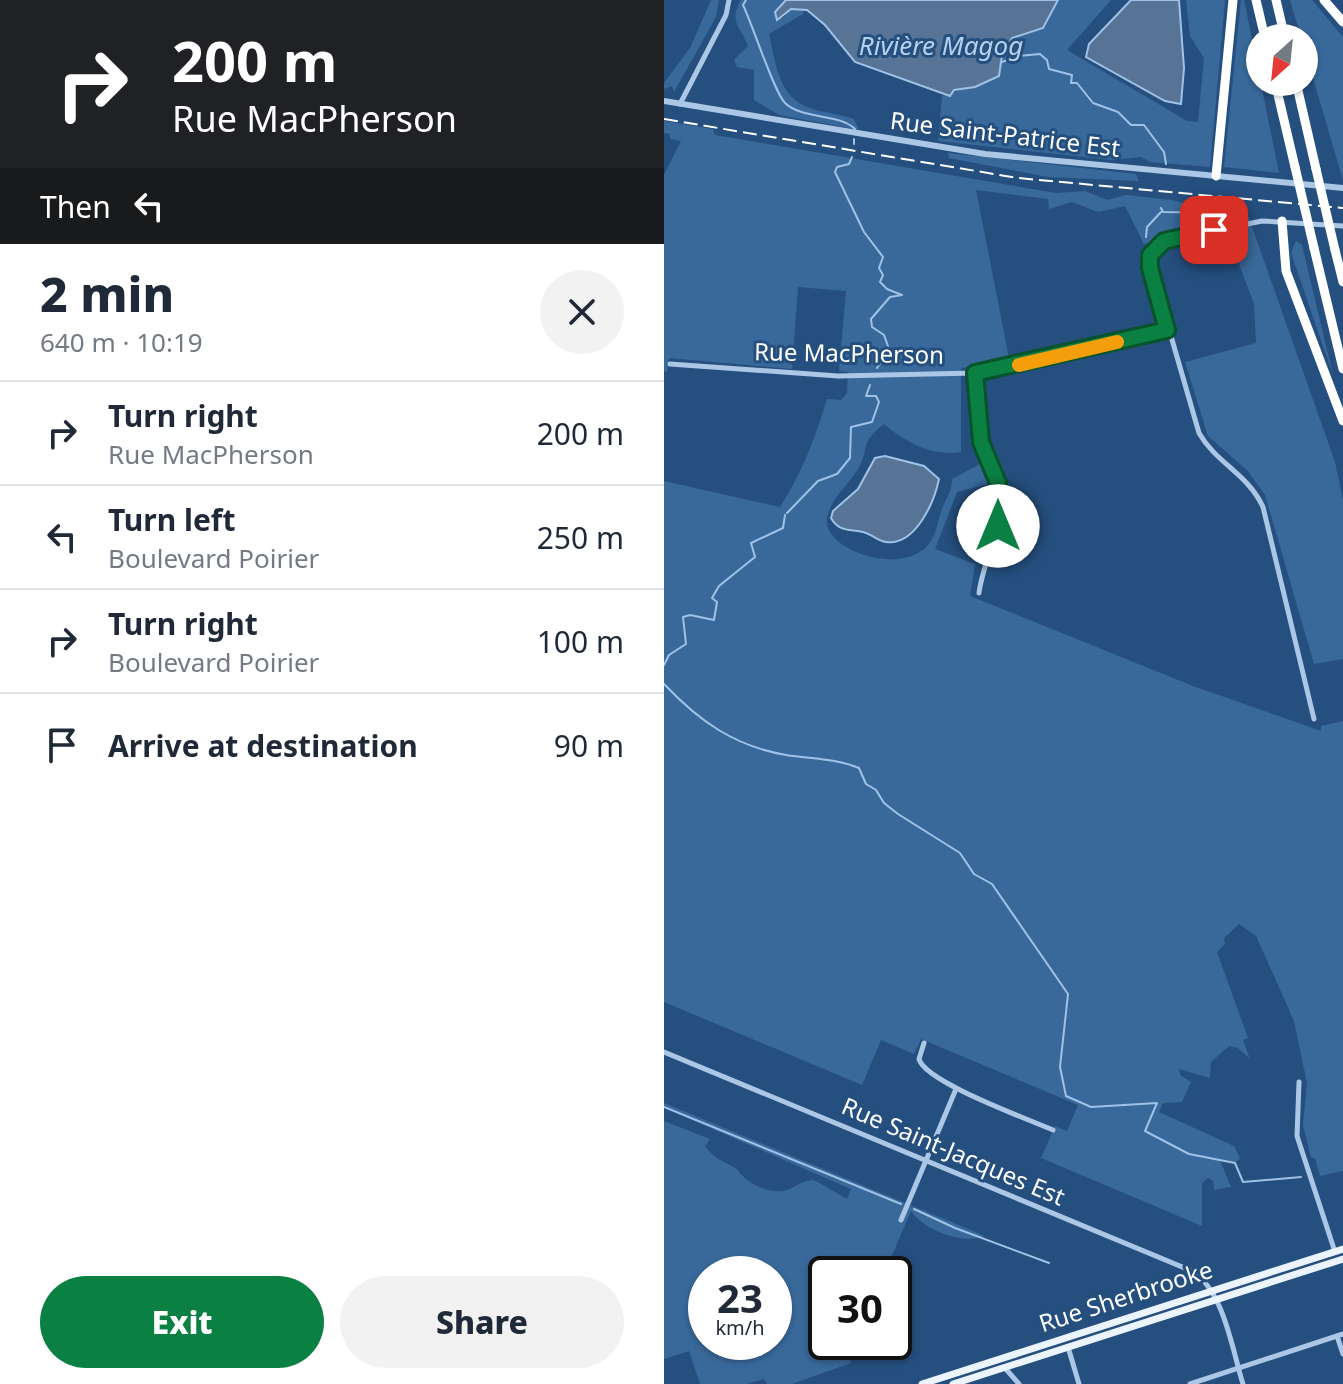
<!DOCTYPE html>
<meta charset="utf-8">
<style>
body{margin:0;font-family:"Noto Sans",sans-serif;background:#f2f2f3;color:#1f2937;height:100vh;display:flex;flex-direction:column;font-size:30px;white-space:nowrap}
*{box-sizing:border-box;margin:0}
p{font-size:26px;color:#747a83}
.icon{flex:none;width:44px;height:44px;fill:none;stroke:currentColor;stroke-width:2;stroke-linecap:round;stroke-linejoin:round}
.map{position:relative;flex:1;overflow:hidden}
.panel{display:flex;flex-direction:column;background:#fff;width:664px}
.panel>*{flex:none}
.hud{background:#202124;color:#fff;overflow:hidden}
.needle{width:52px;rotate:207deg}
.controls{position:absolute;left:582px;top:24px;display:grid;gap:16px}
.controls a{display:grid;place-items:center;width:72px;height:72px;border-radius:50%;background:#fff;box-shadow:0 2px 6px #0004;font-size:40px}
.speed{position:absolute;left:24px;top:1256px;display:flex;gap:16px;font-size:40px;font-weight:700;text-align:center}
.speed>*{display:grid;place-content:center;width:104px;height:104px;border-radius:50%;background:#fff;box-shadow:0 2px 6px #0004;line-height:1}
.speed small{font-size:20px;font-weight:400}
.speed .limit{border:4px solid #111;border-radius:12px;background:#fff;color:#111}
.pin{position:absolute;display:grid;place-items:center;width:68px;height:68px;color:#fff;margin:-34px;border-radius:16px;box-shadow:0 4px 12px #0006}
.me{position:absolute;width:88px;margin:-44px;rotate:0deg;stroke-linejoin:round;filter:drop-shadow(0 0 6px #0008)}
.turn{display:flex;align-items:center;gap:28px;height:168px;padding:0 40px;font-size:36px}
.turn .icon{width:104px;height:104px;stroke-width:2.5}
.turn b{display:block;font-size:56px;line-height:68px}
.then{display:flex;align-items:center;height:76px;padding:0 40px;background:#0003;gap:16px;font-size:30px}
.round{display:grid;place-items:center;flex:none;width:84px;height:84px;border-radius:42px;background:#f2f2f3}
.summary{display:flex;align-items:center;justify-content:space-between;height:136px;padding:0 40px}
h1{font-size:48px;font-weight:800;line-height:60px}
.button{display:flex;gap:16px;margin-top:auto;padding:16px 40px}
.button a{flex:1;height:92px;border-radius:48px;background:#0b8043;color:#fff;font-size:32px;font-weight:800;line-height:92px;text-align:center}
.button a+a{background:#f2f2f3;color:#1f2937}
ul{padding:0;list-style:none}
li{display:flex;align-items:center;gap:24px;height:104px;padding:0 40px;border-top:2px solid #e0e1e3}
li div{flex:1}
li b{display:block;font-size:30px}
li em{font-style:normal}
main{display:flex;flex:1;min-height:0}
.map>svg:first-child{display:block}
</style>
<main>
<section class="panel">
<div class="hud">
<div class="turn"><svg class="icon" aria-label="right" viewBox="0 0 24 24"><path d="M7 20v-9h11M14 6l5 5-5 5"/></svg><div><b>200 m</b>Rue MacPherson</div></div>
<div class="then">Then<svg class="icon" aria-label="left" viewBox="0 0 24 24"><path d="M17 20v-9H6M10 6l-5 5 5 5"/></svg></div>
</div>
<div class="summary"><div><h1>2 min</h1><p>640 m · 10:19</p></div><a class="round"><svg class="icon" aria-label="close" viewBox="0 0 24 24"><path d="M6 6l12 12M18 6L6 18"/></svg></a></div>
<ul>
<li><svg class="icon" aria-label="right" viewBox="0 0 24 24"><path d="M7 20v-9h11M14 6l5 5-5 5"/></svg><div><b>Turn right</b><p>Rue MacPherson</p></div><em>200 m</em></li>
<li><svg class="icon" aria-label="left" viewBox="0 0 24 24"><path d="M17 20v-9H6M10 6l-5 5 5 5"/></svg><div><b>Turn left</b><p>Boulevard Poirier</p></div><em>250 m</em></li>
<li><svg class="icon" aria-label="right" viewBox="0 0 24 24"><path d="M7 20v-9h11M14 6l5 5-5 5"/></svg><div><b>Turn right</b><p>Boulevard Poirier</p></div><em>100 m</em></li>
<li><svg class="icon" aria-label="arrive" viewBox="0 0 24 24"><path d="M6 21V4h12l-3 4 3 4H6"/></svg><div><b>Arrive at destination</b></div><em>90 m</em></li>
</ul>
<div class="button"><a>Exit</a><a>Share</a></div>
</section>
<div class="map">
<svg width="679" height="1384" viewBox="0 0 679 1384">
<rect width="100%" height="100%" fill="#254f7e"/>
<g fill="#39699b" fill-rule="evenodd">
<path d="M 47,0 L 55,0 L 52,17 L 10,92 L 8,86 L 0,89 L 0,83 L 26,48 Z"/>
<path d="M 77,0 L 122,0 L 111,12 L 119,18 L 127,9 L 139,8 L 139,14 L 105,34 C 112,64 114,97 146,108 C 160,113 176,114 190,119 L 195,130 L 115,115 L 90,100 L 90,70 L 73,67 L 70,60 L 84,46 C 77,27 64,22 77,0 Z"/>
<path d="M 394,0 L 447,0 L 403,50 L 523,121 L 534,122 L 540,58 L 526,36 L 522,0 L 561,0 L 546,167 L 486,162 L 477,157 L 448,160 L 274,141 L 278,96 L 335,76 L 338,55 L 348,38 L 382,25 Z"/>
<path d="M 577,0 L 580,0 L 615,173 L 560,167 Z"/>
<path d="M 626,0 L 648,0 L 679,37 L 679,180 Z"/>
<path d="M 0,121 L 49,129 L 51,135 L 392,193 L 421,191 L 443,200 L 462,195 L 508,200 L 533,207 L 581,207 L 671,462 L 679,500 L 679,659 L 650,664 L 601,495 L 584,471 L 544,436 L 521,362 L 592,343 L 590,304 L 575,264 L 572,239 L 561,237 L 557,223 L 480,244 L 461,206 L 434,212 L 408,202 L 385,209 L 384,199 L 312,190 L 346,363 L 297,368 L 297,452 C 269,457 241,442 220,424 C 193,445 207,448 194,469 C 184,486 164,500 163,521 C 161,551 243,579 267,541 C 272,533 274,521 277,512 C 281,498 288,494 288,479 L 320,462 L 327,483 L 293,492 L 271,549 L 311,564 L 306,596 L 529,686 L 657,731 L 657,726 L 679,721 L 679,1171 L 656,1176 L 651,1158 L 647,1158 L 639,1125 L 643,1083 L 630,1021 L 592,936 L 575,924 L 560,938 L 561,944 L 553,952 L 584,1038 L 579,1040 L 586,1059 L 574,1048 L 565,1046 L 547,1062 L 546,1078 L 515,1069 L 516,1075 L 527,1082 L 518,1102 L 499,1103 L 495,1112 L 570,1146 L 576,1158 L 571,1163 L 556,1160 L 567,1187 L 550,1190 L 549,1181 L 544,1178 L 538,1183 L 538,1226 L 377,1158 L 391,1126 L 403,1131 L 414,1105 L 257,1039 L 250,1054 L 217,1040 L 198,1085 L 0,1002 L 0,481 L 116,507 C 138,472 151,439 163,399 L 177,400 L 183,393 L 184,372 L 175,371 L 182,291 L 134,287 L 128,369 L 5,358 L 3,372 L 0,371 L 0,175 L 17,141 L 6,139 L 6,134 L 0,133 Z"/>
<path d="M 284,153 L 472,174 L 475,181 L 384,177 L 285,158 Z"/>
<path d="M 632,241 L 638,245 L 669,375 L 627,253 Z"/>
<path d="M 0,1103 L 321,1236 C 300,1245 261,1231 247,1211 L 220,1274 L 162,1274 L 162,1342 L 203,1342 L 183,1349 L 187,1363 L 128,1384 L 103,1384 L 100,1379 L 83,1384 L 36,1384 L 25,1351 L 0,1359 L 0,1121 L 46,1139 L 41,1146 C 53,1161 58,1160 73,1169 C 81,1182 102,1193 119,1191 C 130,1189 137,1180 150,1180 L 183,1199 L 187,1189 L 0,1108 ZM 42,1274 L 110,1274 L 110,1342 L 42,1342 Z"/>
</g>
<g fill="#577496" stroke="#9fc2e6" stroke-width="2">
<path d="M 122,0 L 394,0 L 379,28 L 348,38 L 338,55 L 335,76 L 311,87 L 290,90 L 286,96 L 191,62 L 161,25 L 143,10 L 127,9 L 113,20 L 111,12 Z"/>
<path d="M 467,0 L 515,0 L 520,68 L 517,104 L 501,101 L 422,57 L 425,44 Z"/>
<path d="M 221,456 L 260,466 L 275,479 C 270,503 251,546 222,542 C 213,541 208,534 199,532 C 185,529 175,532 167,518 L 169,511 L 194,489 L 211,458 Z"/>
</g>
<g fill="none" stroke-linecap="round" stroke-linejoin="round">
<g stroke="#9fc2e6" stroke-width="2">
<path d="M 82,0 L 79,5 C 88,23 110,92 121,103 C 139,120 175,113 191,129"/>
<path d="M 338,62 L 354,56 L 376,54 L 383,60 L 385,69 L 408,75 L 407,83 L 413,83 L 429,103 L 454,112 L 467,125 L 480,125 L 500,152 L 502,164"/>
<path d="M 190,144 L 190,139"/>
<path d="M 188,157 L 185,164 L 173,167 L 171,172 L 200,232 L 219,257 L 215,268 L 219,275 L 216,282 L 223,289 L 238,295 L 226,297 L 207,319 L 208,327 L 220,335 L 225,349 L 213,368"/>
<path d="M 497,208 L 499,212 L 568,213"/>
<path d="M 482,237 L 483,227 L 497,212"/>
<path d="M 123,513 L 154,481 L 173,474 L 186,458 L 187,427 L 208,422 L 215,402 L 212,396 L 202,396 L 206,385"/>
<path d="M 0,665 L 5,655 L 22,644 L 19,617 L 26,615 L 50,620 L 53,602 L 48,598 L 55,586 L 91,557 L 87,543 L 119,528 L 121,515"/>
<path d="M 0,684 C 35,721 70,746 122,755 C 147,759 171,758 195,768 L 202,784 L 212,790 L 220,803 L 234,814 L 296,853 L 310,874 L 328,884 L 404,994 L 396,1067 L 402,1096 L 427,1107 L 493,1103 L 481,1131 L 525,1154 L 571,1163 L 579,1182 L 637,1177"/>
<path d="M 0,1107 L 237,1204"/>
<path d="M 250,1209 L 291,1228 L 385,1263"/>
</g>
<g stroke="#abc7e5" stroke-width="5">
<path d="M 16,104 L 62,15 L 65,0"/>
<path d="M 6,364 L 174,376 L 311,373 L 503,330"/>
<path d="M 311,373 C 312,395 311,419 316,440 C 322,461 335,476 336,498 C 338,531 319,561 315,593"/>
<path d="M 650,719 L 599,507 C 584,474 552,463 535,433 L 485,260 L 490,248 L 500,241 L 598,221 L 679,226"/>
<path d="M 260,1043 L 255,1059 C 261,1082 364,1119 389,1130"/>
<path d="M 0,1052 L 528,1271 C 560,1291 568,1349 579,1384"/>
<path d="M 635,1082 L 633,1136 L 671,1252"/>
<path d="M 237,1220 L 292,1089"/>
<path d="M 673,1336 L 679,1354"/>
<path d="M 404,1347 L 415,1384"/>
<path d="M 341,1368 L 355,1384"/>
<path d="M 526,1384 L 679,1334"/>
</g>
<path stroke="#abc7e5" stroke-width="6" d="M 0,101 L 321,154 L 679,188"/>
<g stroke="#ebf3fd" stroke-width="7">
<path d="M 258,1384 L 679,1249"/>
<path d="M 289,1384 L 679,1259"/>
</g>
<g stroke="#fff" stroke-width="9">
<path d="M 592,0 L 601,38"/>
<path d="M 612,0 L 621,38"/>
<path d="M 660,0 L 679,22"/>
<path d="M 611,82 L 631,167"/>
<path d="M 632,82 L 652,169"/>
<path d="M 552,176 L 569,0"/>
<path d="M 618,221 L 622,271 L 679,421"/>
<path d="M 650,248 L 679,369"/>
<path d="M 671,250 L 679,282"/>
</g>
<path stroke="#fff" stroke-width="2" stroke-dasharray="14 6" stroke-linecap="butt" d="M 0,119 L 354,178 L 679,208"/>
<g stroke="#fff" stroke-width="9">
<path d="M 631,167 L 650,248"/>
<path d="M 652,169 L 671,250"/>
</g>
</g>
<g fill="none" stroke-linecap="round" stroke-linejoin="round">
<defs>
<path id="route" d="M 334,526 L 334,483 L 317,442 L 311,373 L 503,330 L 486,268 L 486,255 L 500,241 L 550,230"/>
</defs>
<use href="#route" stroke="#07532c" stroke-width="20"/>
<use href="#route" stroke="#0b8043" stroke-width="14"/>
<path stroke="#f59e0b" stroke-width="14" d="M 355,365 L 453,342"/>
</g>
<g text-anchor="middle" stroke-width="6" stroke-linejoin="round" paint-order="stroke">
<g font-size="24" fill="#fff" stroke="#254f7e">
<text transform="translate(341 135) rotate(7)" y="8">Rue Saint-Patrice Est</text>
<text transform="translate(185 354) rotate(1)" y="8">Rue MacPherson</text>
<text transform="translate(289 1152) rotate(23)" y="8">Rue Saint-Jacques Est</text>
<text transform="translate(462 1297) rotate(-18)" y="8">Rue Sherbrooke</text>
</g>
<g font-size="26" font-style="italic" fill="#b6d1ed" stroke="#254f7e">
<text x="277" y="55">Rivière Magog</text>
</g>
</g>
</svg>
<div class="controls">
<a><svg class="needle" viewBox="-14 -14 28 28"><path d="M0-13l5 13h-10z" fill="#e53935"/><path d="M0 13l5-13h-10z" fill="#747a83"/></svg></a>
</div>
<div class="speed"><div>23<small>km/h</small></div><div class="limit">30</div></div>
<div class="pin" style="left:550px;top:230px;background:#d93025"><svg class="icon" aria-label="arrive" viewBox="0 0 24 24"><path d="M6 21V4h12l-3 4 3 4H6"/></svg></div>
<svg class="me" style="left:334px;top:526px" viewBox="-20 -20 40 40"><circle r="19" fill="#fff"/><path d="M0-13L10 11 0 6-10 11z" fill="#0b8043"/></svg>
</div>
</main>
